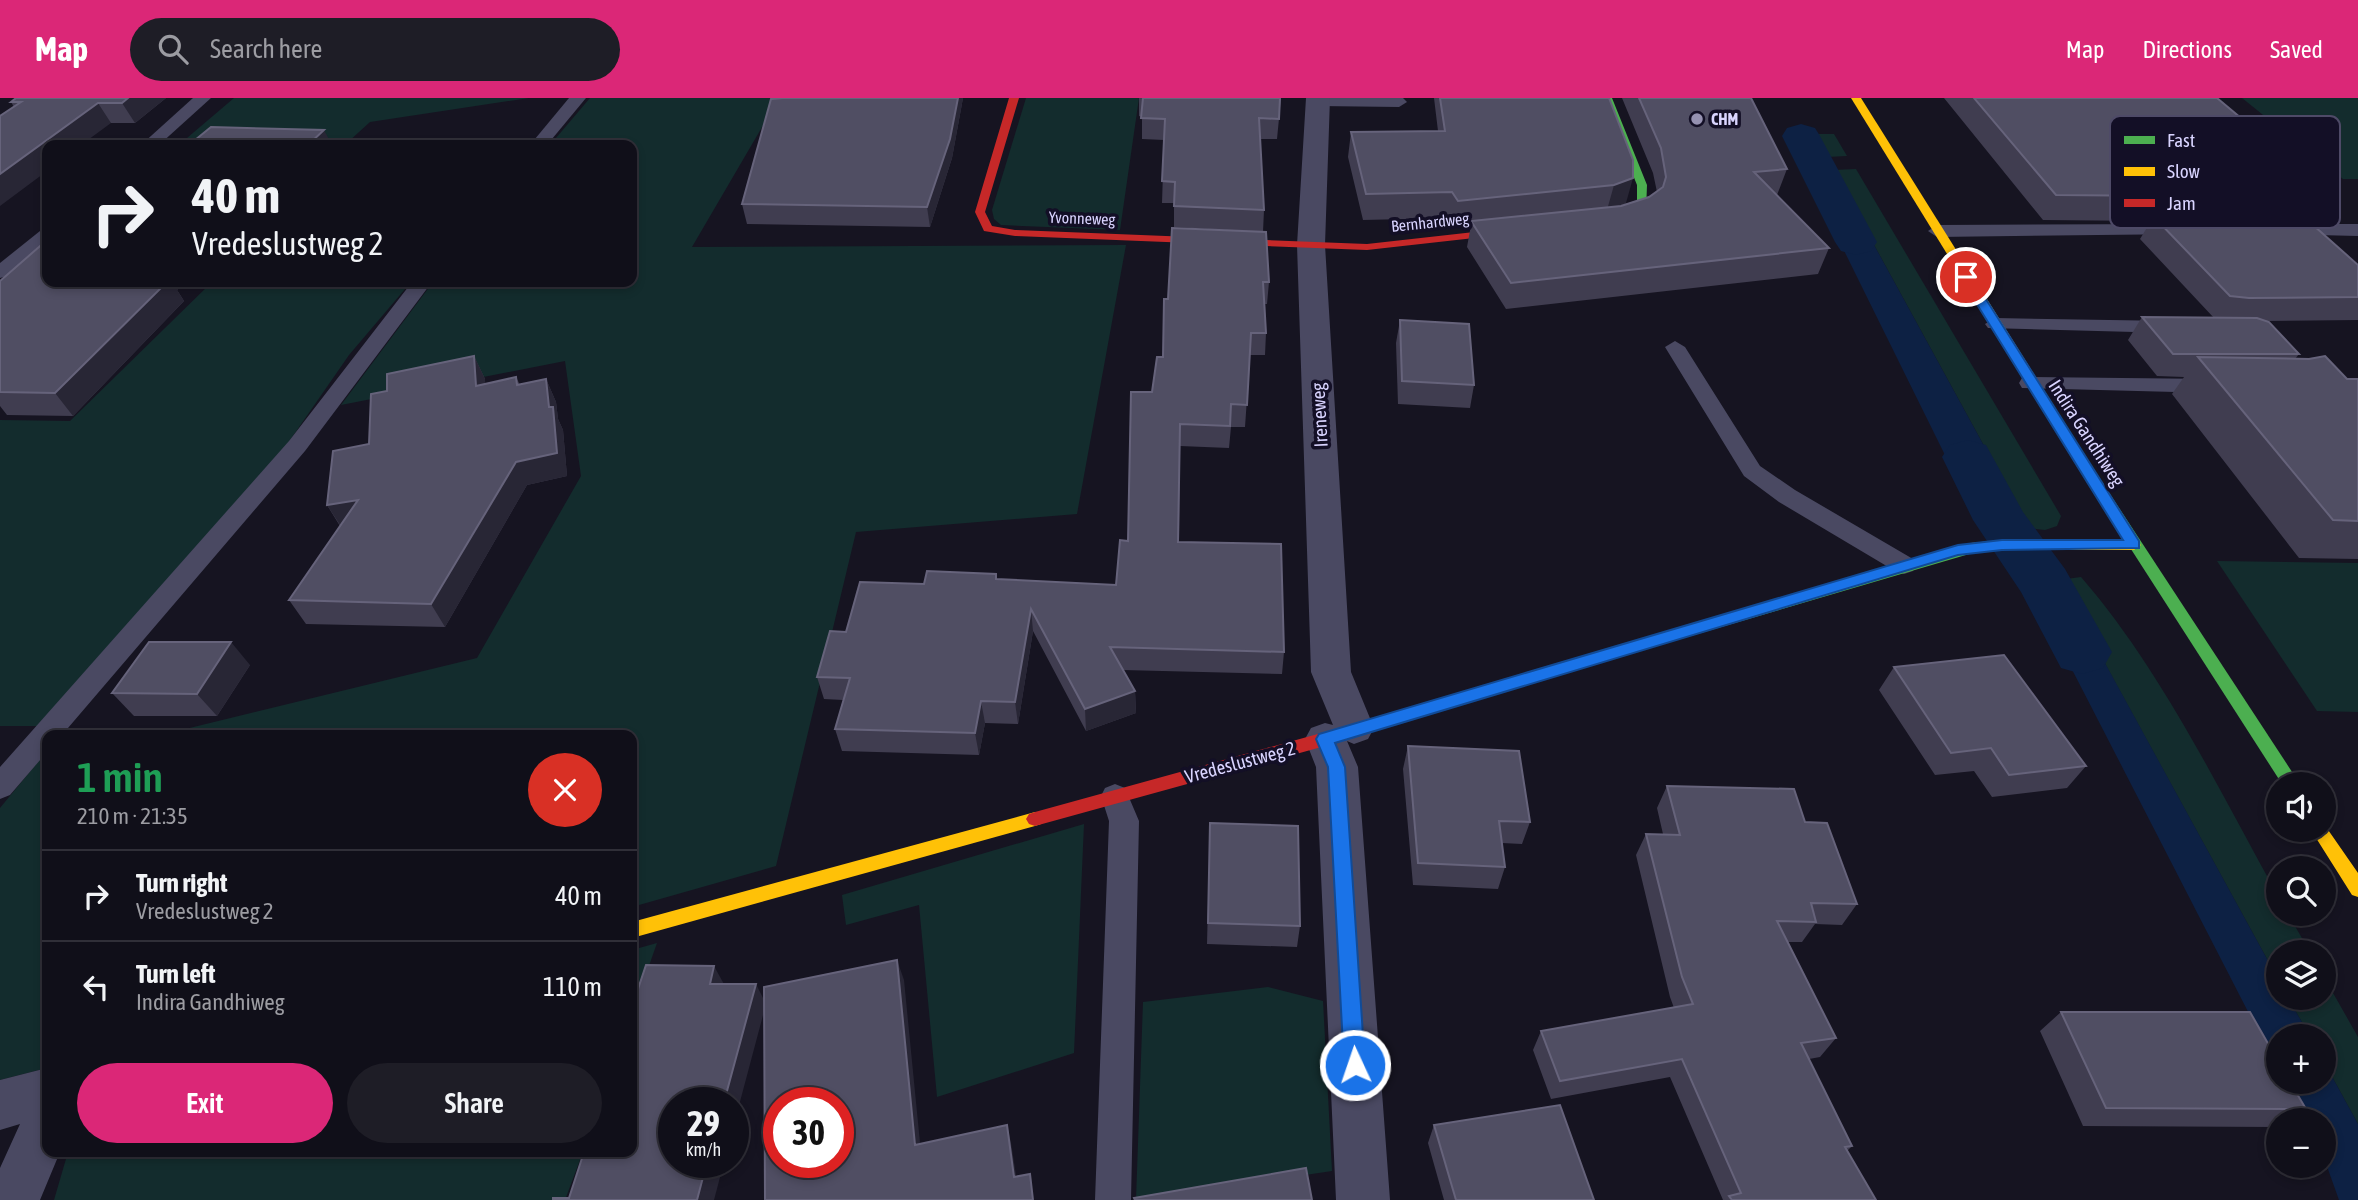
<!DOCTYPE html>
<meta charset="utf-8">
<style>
body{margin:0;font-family:"Asap Condensed",sans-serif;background:#1e1d26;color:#f1f3f6;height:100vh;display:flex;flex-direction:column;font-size:26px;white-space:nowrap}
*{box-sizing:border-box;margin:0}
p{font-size:23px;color:#9c9ca2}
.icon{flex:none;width:38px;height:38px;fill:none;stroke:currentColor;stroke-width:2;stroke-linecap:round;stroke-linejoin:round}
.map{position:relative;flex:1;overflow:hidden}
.sheet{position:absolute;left:42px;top:632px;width:595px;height:427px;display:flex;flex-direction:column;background:#100f19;border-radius:14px;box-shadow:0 4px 10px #0003,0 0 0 2px #302f38}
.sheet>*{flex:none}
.top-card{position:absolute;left:42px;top:42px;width:595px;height:147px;border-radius:14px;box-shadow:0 4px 10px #0003,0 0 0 2px #302f38;background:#100f19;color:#f1f3f6;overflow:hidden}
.fabs{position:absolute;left:2266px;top:674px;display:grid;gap:14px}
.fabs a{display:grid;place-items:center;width:70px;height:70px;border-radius:50%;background:#100f19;box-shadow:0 4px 10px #0003,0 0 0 2px #302f38;font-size:35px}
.speed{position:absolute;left:658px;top:989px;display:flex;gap:14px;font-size:35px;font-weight:700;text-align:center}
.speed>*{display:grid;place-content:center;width:91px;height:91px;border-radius:50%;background:#100f19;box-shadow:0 4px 10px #0003,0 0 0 2px #302f38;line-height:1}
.speed small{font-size:18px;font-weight:400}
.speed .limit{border:10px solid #d22;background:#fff;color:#111}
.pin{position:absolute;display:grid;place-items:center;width:60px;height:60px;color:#fff;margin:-30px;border:4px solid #fff;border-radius:50%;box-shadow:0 2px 7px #0007}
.me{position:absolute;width:77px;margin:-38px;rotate:357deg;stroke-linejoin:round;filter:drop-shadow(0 0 5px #0008)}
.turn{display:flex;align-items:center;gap:24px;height:147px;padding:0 35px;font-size:32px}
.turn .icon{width:91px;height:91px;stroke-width:2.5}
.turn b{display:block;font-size:49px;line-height:60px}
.round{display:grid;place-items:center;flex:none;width:74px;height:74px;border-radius:37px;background:#1e1d26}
.headline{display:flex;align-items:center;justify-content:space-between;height:119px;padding:0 35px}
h1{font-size:42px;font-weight:600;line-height:52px;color:#1e9e55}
.action{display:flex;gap:14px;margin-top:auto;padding:14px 35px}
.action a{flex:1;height:80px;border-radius:42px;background:#db2777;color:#fff;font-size:28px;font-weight:600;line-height:80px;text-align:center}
.action a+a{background:#1e1d26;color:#f1f3f6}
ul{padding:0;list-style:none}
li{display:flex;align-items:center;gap:21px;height:91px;padding:0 35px;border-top:2px solid #302f38}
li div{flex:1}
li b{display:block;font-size:26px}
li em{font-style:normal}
header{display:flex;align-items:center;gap:42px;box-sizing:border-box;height:98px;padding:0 35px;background:#db2777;color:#fff}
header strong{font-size:33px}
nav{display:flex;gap:38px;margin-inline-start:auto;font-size:24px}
.search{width:490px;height:63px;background:#1e1d26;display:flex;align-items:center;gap:18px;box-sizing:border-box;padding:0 24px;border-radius:38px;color:#9c9ca2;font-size:26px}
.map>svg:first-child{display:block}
</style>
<header>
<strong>Map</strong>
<div class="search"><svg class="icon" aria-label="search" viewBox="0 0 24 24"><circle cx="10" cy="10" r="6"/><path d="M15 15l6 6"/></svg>Search here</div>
<nav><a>Map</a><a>Directions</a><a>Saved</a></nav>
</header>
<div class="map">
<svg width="2358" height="1102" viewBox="0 0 2358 1102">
<rect width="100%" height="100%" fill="#161421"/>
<g fill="#132c2d">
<path d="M 234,0 L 529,0 L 370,24 L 348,44 L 187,40 Z"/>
<path d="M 590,0 L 779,0 L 692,149 L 1126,147 L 1077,416 L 856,434 L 776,768 L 632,809 L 632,637 L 161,637 L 477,560 L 581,378 L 565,263 L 341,307 L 433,184 L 632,184 L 632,47 L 550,47 Z"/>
<path d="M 1026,0 L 1139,0 L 1120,132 L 1001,127 L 994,121 L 992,112 Z"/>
<path d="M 2242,0 L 2358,0 L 2358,81 L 2343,81 Z"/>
<path d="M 1812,36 L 1834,36 L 1847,58 L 1827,59 Z"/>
<path d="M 1856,71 L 2061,418 L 2057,428 L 2045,432 L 2029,430 L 1833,72 Z"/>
<path d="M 212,184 L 411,184 L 349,257 L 288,345 L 37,628 L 0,628 L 0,322 L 70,323 Z"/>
<path d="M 2217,463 L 2358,465 L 2358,614 L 2317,613 Z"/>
<path d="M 2081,479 C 2161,571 2219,692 2278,798 L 2278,816 L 2288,816 L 2310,854 L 2278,854 L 2278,881 L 2059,482 Z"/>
<path d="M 47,653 L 47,970 L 0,982 L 0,710 Z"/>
<path d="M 1084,726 L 1074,955 L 937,999 L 919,807 L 846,827 L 842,797 Z"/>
<path d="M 657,845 L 632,916 L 632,852 Z"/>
<path d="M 2324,879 L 2358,939 L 2358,1026 L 2324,964 L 2324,938 L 2310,938 L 2288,900 L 2324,900 Z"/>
<path d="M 1268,889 L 1323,903 L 1332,1073 L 1136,1102 L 1143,904 Z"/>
<path d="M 68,1054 L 583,1054 L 565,1102 L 54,1102 Z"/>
</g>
<g fill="#0d2144">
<path d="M 1812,36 L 1827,59 L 1796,59 L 1783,37 Z"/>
<path d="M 1833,72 L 2029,430 L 1981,430 L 1821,106 L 1810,73 Z"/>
<path d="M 2059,481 L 2278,881 L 2278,900 L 2288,900 L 2310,938 L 2278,938 L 2278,972 L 2026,482 Z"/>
<path d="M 2324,964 L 2358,1026 L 2358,1102 L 2339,1102 L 2324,1060 L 2324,1022 L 2304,1022 L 2285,984 L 2324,984 Z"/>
</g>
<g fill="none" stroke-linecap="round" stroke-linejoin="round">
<g fill="#0d2144" fill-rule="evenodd">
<path d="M 1801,26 L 1815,30 L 1820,38 L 1877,144 L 1871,153 L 1856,157 L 1841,153 L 1835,144 L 1782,38 L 1787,30 Z"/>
<path d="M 1968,342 L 1986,347 L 2023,414 L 2065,471 L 2112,554 L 2103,570 L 2082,576 L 2061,570 L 2021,494 L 1973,422 L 1942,359 L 1950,347 Z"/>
</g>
<g fill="#4a4962" fill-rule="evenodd">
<path d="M 193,0 L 211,0 L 159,47 L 141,47 Z"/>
<path d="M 569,0 L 586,0 L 547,47 L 530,47 Z"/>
<path d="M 1312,0 L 1403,0 L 1407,4 L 1399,9 L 1318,8 L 1312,6 Z"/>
<path d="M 2181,126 L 2190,132 L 2188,136 L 1937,139 L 1928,133 L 1937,127 Z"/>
<path d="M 2282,126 L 2358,126 L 2358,138 L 2275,136 L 2273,132 Z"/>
<path d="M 47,131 L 47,146 L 7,178 L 0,180 L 0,165 L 40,133 Z"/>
<path d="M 412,184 L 432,184 L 305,353 L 62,637 L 47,637 L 47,654 L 10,697 L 0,701 L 0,669 L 289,343 Z"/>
<path d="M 1995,220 L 2172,223 L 2182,229 L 2172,235 L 1988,230 L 1985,226 Z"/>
<path d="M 1675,243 L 1685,249 L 1760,368 L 1795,392 L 1913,461 L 1916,467 L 1913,473 L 1904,476 L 1895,473 L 1779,404 L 1744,378 L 1665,249 Z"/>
<path d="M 2030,279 L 2214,281 L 2225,288 L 2214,295 L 2022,290 L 2019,285 L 2022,280 Z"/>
<path d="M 1115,686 L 1125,690 L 1139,723 L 1131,1102 L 1095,1102 L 1109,723 L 1101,698 L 1105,690 Z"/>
</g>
<g fill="#4a4962" fill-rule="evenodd">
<path d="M 1306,0 L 1330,0 L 1325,147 L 1351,574 L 1374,630 L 1368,641 L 1354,646 L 1347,643 L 1358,669 L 1390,1102 L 1336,1102 L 1316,669 L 1305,641 L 1311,630 L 1325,625 L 1333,627 L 1311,574 L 1297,147 Z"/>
<path d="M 47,970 L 47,1054 L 60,1054 L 40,1102 L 0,1102 L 0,1070 L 20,1026 L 0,1032 L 0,982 Z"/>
</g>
<g fill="#4caf50" fill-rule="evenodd">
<path d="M 1602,0 L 1612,0 L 1647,87 L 1646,113 L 1603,127 L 1599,126 L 1599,122 L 1637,109 L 1637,87 Z"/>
<path d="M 2082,360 L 2087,361 L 2300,686 L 2282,686 L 2075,364 Z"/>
<path d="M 1971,445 L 1976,446 L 1978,450 L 1976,454 L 1585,569 L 1579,567 L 1577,563 L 1579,559 L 1585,557 Z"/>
</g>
<g fill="#ffc107" fill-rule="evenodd">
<path d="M 1851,0 L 1861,0 L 2089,364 L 2087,367 L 2077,367 Z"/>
<path d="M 2002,442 L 2134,442 L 2141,447 L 2134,452 L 2002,452 L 1971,455 L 1964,450 L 1971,445 Z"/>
<path d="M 1035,714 L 1041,716 L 1044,721 L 1041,726 L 1035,728 L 632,840 L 632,824 Z"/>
<path d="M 2324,726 L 2358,775 L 2358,799 L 2352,797 L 2311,732 L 2324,732 Z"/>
</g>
<g fill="#c62828" fill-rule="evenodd">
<path d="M 1009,0 L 1019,0 L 985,114 L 992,128 L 1015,132 L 1367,146 L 1519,129 L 1525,132 L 1519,135 L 1367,152 L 1015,138 L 984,133 L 975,114 Z"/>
<path d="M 1585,557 L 1591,559 L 1593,563 L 1591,567 L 1325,648 L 1035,728 L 1029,726 L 1026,721 L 1029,716 L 1035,714 L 1325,634 Z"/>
</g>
</g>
<g fill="#403d50">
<path d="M 16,0 L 166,0 L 135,25 L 111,25 L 14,9 L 11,4 Z"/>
<path d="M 783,0 L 963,0 L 952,60 L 930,129 L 747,126 L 742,106 Z"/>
<path d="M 1139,0 L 1281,0 L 1277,41 L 1260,41 L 1264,112 L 1263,134 L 1174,129 L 1174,105 L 1162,105 L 1164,42 L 1142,41 L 1142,19 L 1139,18 Z"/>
<path d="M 1434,0 L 1609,0 L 1626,105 L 1618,108 L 1649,99 L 1657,94 L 1653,75 L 1622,0 L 1751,0 L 1787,71 L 1777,97 L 1829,150 L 1818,176 L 1506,211 L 1467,149 L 1471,127 L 1454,129 L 1448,120 L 1363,122 L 1348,59 L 1351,34 L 1438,33 Z"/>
<path d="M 1944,0 L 2217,0 L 2327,92 L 2309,117 L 2274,118 L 2273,119 L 2358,167 L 2358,222 L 2265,223 L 2299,256 L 2295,261 L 2347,281 L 2358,281 L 2358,461 L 2299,460 L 2172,296 L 2184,279 L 2157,278 L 2128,242 L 2142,219 L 2214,220 L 2140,141 L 2151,123 L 2043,122 Z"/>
<path d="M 1172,130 L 1269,184 L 1267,206 L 1265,206 L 1266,235 L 1265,257 L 1250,257 L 1245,329 L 1231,329 L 1229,350 L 1180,348 L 1179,444 L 1284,554 L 1282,576 L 1123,572 L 1135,593 L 1136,615 L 1086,633 L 1033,533 L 1018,626 L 985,625 L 979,657 L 842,653 L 835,631 L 843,602 L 824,601 L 817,579 L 846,534 L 924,486 L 997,482 L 1116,487 L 1128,443 L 1152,294 L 1163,259 L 1168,201 Z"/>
<path d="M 0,183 L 185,184 L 177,192 L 184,203 L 73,318 L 7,317 L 0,308 Z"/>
<path d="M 1400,222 L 1474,287 L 1470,310 L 1398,306 L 1396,245 Z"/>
<path d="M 474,258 L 485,281 L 485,286 L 516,279 L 520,287 L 546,281 L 556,304 L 558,321 L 563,332 L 567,378 L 527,387 L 445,529 L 306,526 L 289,502 L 340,428 L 327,407 L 369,346 L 387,293 Z"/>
<path d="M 250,567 L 217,618 L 134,618 L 112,595 Z"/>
<path d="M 1894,569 L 2086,668 L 2067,690 L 1992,699 L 1974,673 L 1935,677 L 1879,592 Z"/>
<path d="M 1408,648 L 1530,724 L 1522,746 L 1502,745 L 1505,769 L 1498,791 L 1413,787 L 1403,671 Z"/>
<path d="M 1667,688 L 1805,724 L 1857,806 L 1842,827 L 1815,826 L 1802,844 L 1787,844 L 1836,940 L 1820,959 L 1809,961 L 1852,1048 L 1847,1053 L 1876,1102 L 1723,1102 L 1670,979 L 1551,1001 L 1533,952 L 1541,933 L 1674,910 L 1670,899 L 1636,757 L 1646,736 L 1663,736 L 1657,710 Z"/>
<path d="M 1210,725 L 1300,828 L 1297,849 L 1207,846 Z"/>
<path d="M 2061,914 L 2306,1011 L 2289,1022 L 2278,1022 L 2278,1029 L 2277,1029 L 2083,1028 L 2040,933 Z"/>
<path d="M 1434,1027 L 1594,1102 L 1444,1102 L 1428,1045 Z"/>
</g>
<g fill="#282635">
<path d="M 128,0 L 166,0 L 135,25 L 122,5 Z"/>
<path d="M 958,0 L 963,0 L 952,60 L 930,129 L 927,109 Z"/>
<path d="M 98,5 L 111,25 L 81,47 L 47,47 L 47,73 L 0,108 L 0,76 Z"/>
<path d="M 324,32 L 332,47 L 308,47 Z"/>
<path d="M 1633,80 L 1626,105 L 1607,112 L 1614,87 Z"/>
<path d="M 153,184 L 185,184 L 177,192 L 184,203 L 73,318 L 55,295 Z"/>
<path d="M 474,258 L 485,281 L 487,311 L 476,288 Z"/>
<path d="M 546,281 L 556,304 L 558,321 L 563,332 L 567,378 L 527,387 L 445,529 L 431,506 Z"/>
<path d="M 358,402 L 342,430 L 327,407 Z"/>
<path d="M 1031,511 L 1033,533 L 1018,626 L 1015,604 Z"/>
<path d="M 231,544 L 250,567 L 217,618 L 197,596 Z"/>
<path d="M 1135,593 L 1136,615 L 1086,633 L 1085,611 Z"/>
<path d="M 981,603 L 985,625 L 979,657 L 975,635 Z"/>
<path d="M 897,862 L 904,882 L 922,1065 L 915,1047 Z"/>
<path d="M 714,868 L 725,888 L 710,886 Z"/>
<path d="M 756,886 L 766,906 L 733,1030 L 733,1004 L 724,1004 Z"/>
<path d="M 1007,1027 L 1011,1045 L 1019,1096 L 1014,1079 Z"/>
<path d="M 707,1064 L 724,1064 L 714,1102 L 697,1102 Z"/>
</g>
<g fill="#504e63" stroke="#66637b" stroke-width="2" fill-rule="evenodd">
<path d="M 16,0 L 128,0 L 122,5 L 98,5 L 0,76 L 0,18 L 21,4 L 11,4 Z"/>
<path d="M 783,0 L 958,0 L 950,41 L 927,109 L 742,106 L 771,1 Z"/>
<path d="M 1143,0 L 1280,0 L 1279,21 L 1259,20 L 1264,112 L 1174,108 L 1175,84 L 1162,83 L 1165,21 L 1141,20 Z"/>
<path d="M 1440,0 L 1609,0 L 1633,62 L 1633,80 L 1614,87 L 1458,103 L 1452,94 L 1366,96 L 1351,34 L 1445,33 Z"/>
<path d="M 1639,0 L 1751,0 L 1787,71 L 1754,74 L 1829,150 L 1511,185 L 1471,123 L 1621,108 L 1649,99 L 1663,89 L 1666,79 L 1661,50 Z"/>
<path d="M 1974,0 L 2217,0 L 2327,92 L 2280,93 L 2287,99 L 2056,97 Z"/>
<path d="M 211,29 L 324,32 L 308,47 L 189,47 Z"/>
<path d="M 2154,119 L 2304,119 L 2358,167 L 2358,199 L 2249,200 L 2230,198 Z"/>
<path d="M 1172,130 L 1266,134 L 1269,184 L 1263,184 L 1266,235 L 1251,235 L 1247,307 L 1231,306 L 1230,328 L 1180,326 L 1178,444 L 1281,446 L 1284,554 L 1110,549 L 1135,593 L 1085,611 L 1031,511 L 1015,604 L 981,603 L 975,635 L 835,631 L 850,580 L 817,579 L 830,533 L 846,534 L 860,484 L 924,486 L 927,473 L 996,476 L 996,481 L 1116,487 L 1120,442 L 1128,443 L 1131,294 L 1152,294 L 1157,259 L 1163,259 L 1164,201 L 1168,201 Z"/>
<path d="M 47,142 L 47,184 L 167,184 L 55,295 L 0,294 L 0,183 Z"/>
<path d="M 2142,219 L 2257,220 L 2269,224 L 2299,256 L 2173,256 Z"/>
<path d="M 1400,222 L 1469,226 L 1474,287 L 1402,283 Z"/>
<path d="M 474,258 L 476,288 L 516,279 L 517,287 L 546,281 L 549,309 L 553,309 L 557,355 L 516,364 L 431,506 L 289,502 L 358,402 L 327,407 L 333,353 L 369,346 L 371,296 L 387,293 L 387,276 Z"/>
<path d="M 2325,258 L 2347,281 L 2358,281 L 2358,423 L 2333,422 L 2198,259 L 2309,261 Z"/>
<path d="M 149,544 L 231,544 L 197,596 L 112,595 Z"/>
<path d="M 2004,557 L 2086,668 L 2009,677 L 1991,650 L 1951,655 L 1894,569 Z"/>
<path d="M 1408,648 L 1519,653 L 1530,724 L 1499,723 L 1505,769 L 1418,765 Z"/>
<path d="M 1667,688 L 1794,691 L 1805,724 L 1827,725 L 1857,806 L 1811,805 L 1816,824 L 1777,823 L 1836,940 L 1801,945 L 1852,1048 L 1845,1049 L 1876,1102 L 1732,1102 L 1729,1098 L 1741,1095 L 1682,961 L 1560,983 L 1541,933 L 1693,906 L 1682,879 L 1646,736 L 1680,737 Z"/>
<path d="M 1210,725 L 1298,728 L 1300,828 L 1208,825 Z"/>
<path d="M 897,862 L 915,1047 L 1007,1027 L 1014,1079 L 1030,1076 L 1033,1102 L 765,1102 L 764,889 ZM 779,1004 L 838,1004 L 838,1064 L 779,1064 Z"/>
<path d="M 646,867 L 714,868 L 710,886 L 756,886 L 724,1004 L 674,1004 L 674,1064 L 707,1064 L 697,1102 L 553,1102 L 553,1100 L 569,1100 L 584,1054 L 632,1054 L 632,909 Z"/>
<path d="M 2061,914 L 2250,914 L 2278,963 L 2278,984 L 2290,984 L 2306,1011 L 2106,1010 Z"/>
<path d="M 1560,1007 L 1594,1102 L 1456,1102 L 1434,1027 Z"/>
<path d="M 1306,1070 L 1312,1102 L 1135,1102 L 1134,1100 Z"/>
</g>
<path fill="#1a73e8" stroke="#114b97" stroke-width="2" d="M 1966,176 L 1972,179 L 2139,443 L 2139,450 L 2002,452 L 1958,457 L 1335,645 L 1345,669 L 1365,967 L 1362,974 L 1355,977 L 1347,974 L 1344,967 L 1328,669 L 1316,641 L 1319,636 L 1958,447 L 2002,442 L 2123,442 L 1960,179 Z"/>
<circle fill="#9591b1" stroke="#130f26" stroke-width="2.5" cx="1697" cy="21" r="7"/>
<g text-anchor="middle" stroke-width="7" stroke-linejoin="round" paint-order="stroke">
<g font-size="16" font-weight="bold" fill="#d9d4ff" stroke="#130f26" text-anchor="start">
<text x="1711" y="27">CHM</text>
</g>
<g font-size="16" fill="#d9d4ff" stroke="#130f26">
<text transform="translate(1082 120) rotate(2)" y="6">Yvonneweg</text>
<text transform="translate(1430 124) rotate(-6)" y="6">Bernhardweg</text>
</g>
<g font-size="19" fill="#d9d4ff" stroke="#130f26">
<text transform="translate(1319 317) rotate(-93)" y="7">Ireneweg</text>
<text transform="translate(2087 335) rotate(57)" y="7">Indira Gandhiweg</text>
<text transform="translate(1240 664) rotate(-15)" y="7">Vredeslustweg 2</text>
</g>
</g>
<rect x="2110" y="18" width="230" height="112" rx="10" fill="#130f26" stroke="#4e4a67" stroke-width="2"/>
<rect x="2124" y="38" width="31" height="8" fill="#4caf50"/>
<rect x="2124" y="69" width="31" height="9" fill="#ffc107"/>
<rect x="2124" y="101" width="31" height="8" fill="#c62828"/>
<g font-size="19" fill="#d9d4ff">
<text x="2167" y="49">Fast</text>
<text x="2167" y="80">Slow</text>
<text x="2167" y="112">Jam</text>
</g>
</svg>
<div class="fabs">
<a><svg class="icon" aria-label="sound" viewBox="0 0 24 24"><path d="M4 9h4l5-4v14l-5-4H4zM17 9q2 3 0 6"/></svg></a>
<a><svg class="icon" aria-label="search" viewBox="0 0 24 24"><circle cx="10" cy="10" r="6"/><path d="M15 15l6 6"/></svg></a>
<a><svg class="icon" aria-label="layers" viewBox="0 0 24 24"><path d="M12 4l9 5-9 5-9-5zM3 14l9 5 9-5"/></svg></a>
<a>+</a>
<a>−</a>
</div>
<div class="speed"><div>29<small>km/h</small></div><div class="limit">30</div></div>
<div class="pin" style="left:1966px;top:179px;background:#d93025"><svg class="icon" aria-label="arrive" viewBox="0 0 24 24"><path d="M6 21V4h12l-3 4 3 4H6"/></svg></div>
<svg class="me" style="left:1355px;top:967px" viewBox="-20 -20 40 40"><circle r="17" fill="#1a73e8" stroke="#fff" stroke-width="3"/><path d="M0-11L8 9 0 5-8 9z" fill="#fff"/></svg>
<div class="top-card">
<div class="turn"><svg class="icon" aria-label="right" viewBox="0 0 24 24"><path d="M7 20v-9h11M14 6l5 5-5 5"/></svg><div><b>40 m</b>Vredeslustweg 2</div></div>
</div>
<section class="sheet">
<div class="headline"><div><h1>1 min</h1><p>210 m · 21:35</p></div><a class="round" style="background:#d93025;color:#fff"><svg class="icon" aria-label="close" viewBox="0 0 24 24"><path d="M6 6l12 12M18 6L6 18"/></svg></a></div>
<ul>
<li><svg class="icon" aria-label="right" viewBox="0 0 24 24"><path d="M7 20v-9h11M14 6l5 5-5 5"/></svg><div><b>Turn right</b><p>Vredeslustweg 2</p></div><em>40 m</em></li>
<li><svg class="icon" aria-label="left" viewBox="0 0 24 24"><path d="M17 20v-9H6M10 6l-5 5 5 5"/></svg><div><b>Turn left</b><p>Indira Gandhiweg</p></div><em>110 m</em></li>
</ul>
<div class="action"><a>Exit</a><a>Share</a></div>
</section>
</div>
